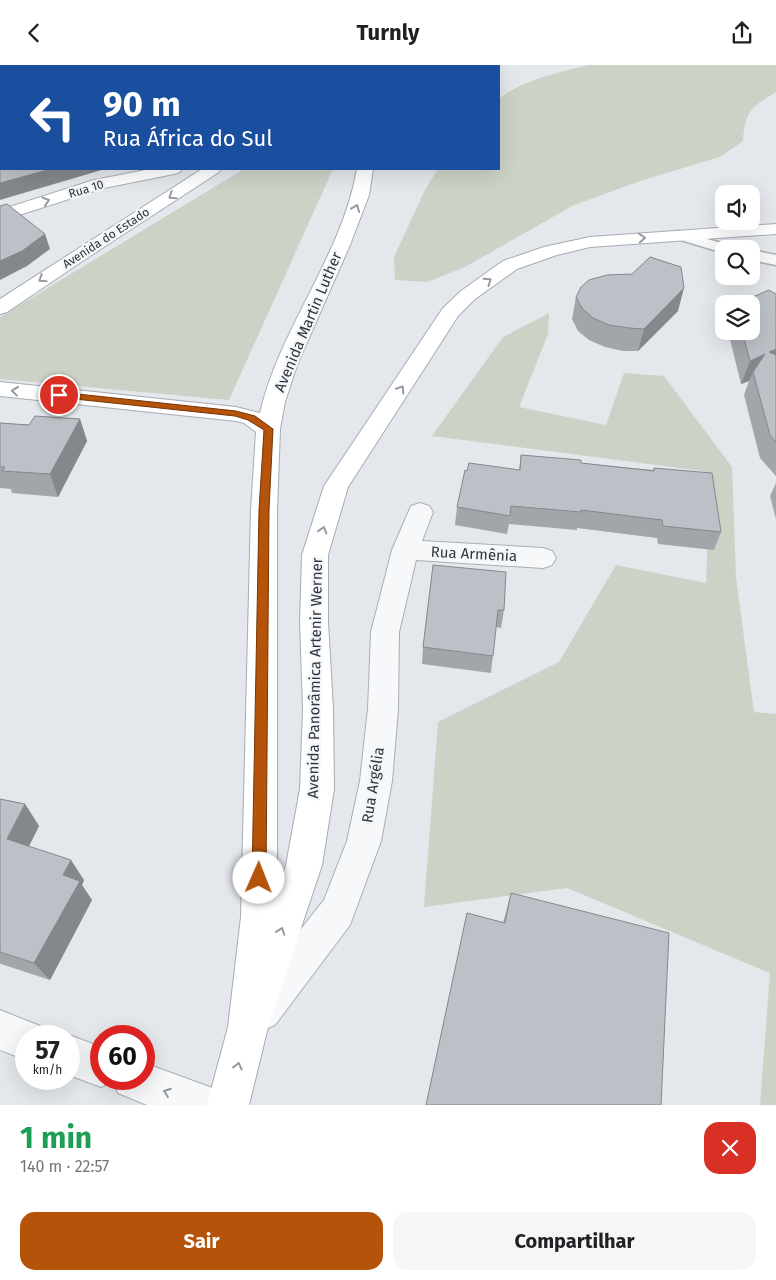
<!DOCTYPE html>
<html lang="pt">
<meta charset="utf-8">
<style>
body{margin:0;font-family:"Fira Sans",sans-serif;background:#f6f6f6;color:#202124;height:100vh;display:flex;flex-direction:column;font-size:19px;white-space:nowrap}
*{box-sizing:border-box;margin:0}
p{font-size:16px;color:#757577}
.icon{flex:none;width:28px;height:28px;fill:none;stroke:currentColor;stroke-width:2;stroke-linecap:round;stroke-linejoin:round}
.map{position:relative;height:1040px;overflow:hidden}
.panel{display:flex;flex-direction:column;background:#fff;flex:1}
.panel>*{flex:none}
.top-card{position:absolute;left:0px;top:0px;width:500px;height:105px;box-shadow:0 5px 20px #0002;background:#1a4fa0;color:#fff;overflow:hidden}
.tools{position:absolute;left:715px;top:120px;display:grid;gap:10px}
.tools a{display:grid;place-items:center;width:45px;height:45px;border-radius:10px;background:#fff;box-shadow:0 5px 20px #0002;font-size:25px}
.speed{position:absolute;left:15px;top:960px;display:flex;gap:10px;font-size:25px;font-weight:700;text-align:center}
.speed>*{display:grid;place-content:center;width:65px;height:65px;border-radius:50%;background:#fff;box-shadow:0 5px 20px #0002;line-height:1}
.speed small{font-size:12px;font-weight:400}
.speed .limit{border:8px solid #d22;background:#fff;color:#111}
.pin{position:absolute;display:grid;place-items:center;width:42px;height:42px;color:#fff;margin:-21px;border:2px solid #fff;border-radius:50%;box-shadow:0 1px 5px #0007}
.me{position:absolute;width:55px;margin:-28px;rotate:1deg;stroke-linejoin:round;filter:drop-shadow(0 0 4px #0008)}
.turn{display:flex;align-items:center;gap:18px;height:105px;padding:0 20px;font-size:22px}
.turn .icon{width:65px;height:65px;stroke-width:2.5}
.turn b{display:block;font-size:35px;line-height:42px}
.round{display:grid;place-items:center;flex:none;width:52px;height:52px;border-radius:15px;background:#f6f6f6}
.overview{display:flex;align-items:center;justify-content:space-between;height:85px;padding:0 20px}
h1{font-size:30px;font-weight:700;line-height:38px;color:#1e9e55}
.action{display:flex;gap:10px;margin-top:auto;padding:10px 20px}
.action a{flex:1;height:58px;border-radius:15px;background:#b45309;color:#fff;font-size:20px;font-weight:700;line-height:58px;text-align:center}
.action a+a{background:#f6f6f6;color:#202124}
header{display:flex;justify-content:space-between;align-items:center;height:65px;padding:0 20px;background:#fff;font-size:22px;font-weight:700}
.map>svg:first-child{display:block}
</style>
<header><svg class="icon" aria-label="back" viewBox="0 0 24 24"><path d="M15 5l-7 7 7 7"/></svg>Turnly<svg class="icon" aria-label="share" viewBox="0 0 24 24"><path d="M12 15V3M7 8l5-5 5 5M5 13v7h14v-7"/></svg></header>
<div class="map">
<svg width="776" height="1040" viewBox="0 0 776 1040">
<rect width="100%" height="100%" fill="#e4e7eb"/>
<g fill="#cbd3c7">
<path d="M 588,0 L 776,0 L 776,27 C 751,42 745,46 743,76 L 720,92 L 640,116 L 572,141 L 465,202 L 427,217 L 395,215 L 394,192 L 425,125 L 438,104 L 499,104 L 499,34 C 520,16 561,7 588,0 Z"/>
<path d="M 244,104 L 333,104 L 229,335 L 0,314 L 0,252 Z"/>
<path d="M 549,248 L 548,269 L 519,342 L 606,360 L 624,308 L 664,311 L 732,402 L 736,513 L 754,647 L 776,649 L 776,1040 L 760,1040 L 770,908 L 567,823 L 424,842 L 438,657 L 559,597 L 616,500 L 706,518 L 710,407 L 432,371 L 503,272 Z"/>
</g>
<g fill="none" stroke-linecap="round" stroke-linejoin="round">
<defs>
<g id="lane">
<path d="M 679,166 L 732,181 L 734,184 L 724,184 L 724,188 L 674,173 L 672,170 L 674,167 Z"/>
<path d="M 751,185 L 776,190 L 776,200 L 751,195 Z"/>
</g>
<g id="street">
<rect x="0" y="27" width="1" height="8"/>
<path d="M 420,438 L 429,441 L 433,447 L 422,476 L 543,483 L 552,486 L 556,493 L 552,500 L 543,503 L 416,495 L 399,567 L 398,644 L 392,716 L 381,776 L 350,860 L 275,960 L 261,966 L 247,960 L 241,946 L 247,932 L 324,835 L 347,776 L 360,716 L 368,644 L 371,567 L 392,485 L 411,441 Z"/>
<path d="M 0,945 L 40,961 L 44,971 L 26,971 L 26,995 L 0,985 Z"/>
<path d="M 69,970 L 101,982 L 101,1014 L 144,1014 L 144,998 L 218,1025 L 224,1040 L 147,1040 L 118,1028 L 113,1017 L 101,1022 L 69,1010 L 69,971 L 66,971 Z"/>
</g>
<path id="secondary" d="M 151,104 L 182,104 L 180,107 L 174,109 L 104,123 L 0,156 L 0,145 L 94,115 Z"/>
<g id="primary">
<path d="M 280,0 L 294,0 L 295,1 L 281,1 Z"/>
<path d="M 202,104 L 221,104 L 219,107 L 90,191 L 7,247 L 0,249 L 0,234 Z"/>
<path d="M 357,104 L 373,104 L 369,130 L 350,180 L 297,300 L 285,337 L 280,364 L 277,445 L 277,826 L 286,800 L 300,724 L 303,644 L 300,557 L 302,490 L 324,421 L 443,243 L 461,226 L 503,196 L 544,182 L 590,172 L 776,159 L 776,169 L 590,182 L 557,190 L 517,204 L 475,234 L 458,251 L 348,422 L 328,490 L 328,557 L 333,644 L 334,724 L 322,800 L 268,962 L 249,1040 L 207,1040 L 228,962 L 241,852 L 251,445 L 256,367 L 244,358 L 236,356 L 0,331 L 0,317 L 236,342 L 260,348 C 280,262 342,191 357,104 Z"/>
</g>
</defs>
<use href="#lane" stroke="#aaaeb5" stroke-width="3"/>
<use href="#street" stroke="#aaaeb5" stroke-width="2"/>
<use href="#secondary" stroke="#aaaeb5" stroke-width="2"/>
<use href="#primary" stroke="#a5acb5" stroke-width="2"/>
<use href="#lane" fill="#f7f8f9" fill-rule="evenodd"/>
<use href="#street" fill="#f7f8f9" fill-rule="evenodd"/>
<use href="#secondary" fill="#fff" fill-rule="evenodd"/>
<use href="#primary" fill="#fff" fill-rule="evenodd"/>
</g>
<g fill="#a2a6ab">
<path d="M 776,229 L 776,411 L 760,393 L 744,330 L 749,316 L 741,319 L 728,266 L 751,266 Z"/>
<path d="M 576,232 L 678,246 L 638,286 L 623,286 L 605,282 L 589,275 L 578,266 L 572,254 Z"/>
<path d="M 80,354 L 87,376 L 58,432 L 12,428 L 11,424 L 0,423 L 0,358 L 29,360 Z"/>
<path d="M 521,390 L 581,398 L 653,405 L 654,403 L 721,467 L 714,485 L 658,479 L 657,473 L 577,463 L 577,465 L 509,459 L 507,469 L 455,460 L 457,442 L 519,405 Z"/>
<path d="M 776,418 L 776,454 L 770,431 Z"/>
<path d="M 433,500 L 504,545 L 501,563 L 496,562 L 491,608 L 422,599 L 423,582 Z"/>
<path d="M 0,734 L 25,739 L 39,761 L 29,781 L 84,815 L 82,820 L 92,835 L 50,915 L 1,899 L 0,898 Z"/>
<path d="M 511,828 L 661,1040 L 503,858 Z"/>
</g>
<g fill="#84878b">
<path d="M 51,104 L 105,104 L 0,135 L 0,118 Z"/>
<path d="M 45,169 L 50,184 L 27,201 L 0,215 L 0,196 Z"/>
<path d="M 684,223 L 678,246 L 638,286 L 644,264 Z"/>
<path d="M 776,284 L 776,303 L 769,287 Z"/>
<path d="M 765,289 L 753,307 L 749,316 L 741,319 L 750,296 Z"/>
<path d="M 80,354 L 87,376 L 58,432 L 50,409 Z"/>
<path d="M 25,739 L 39,761 L 22,795 L 7,774 Z"/>
<path d="M 71,795 L 84,815 L 82,820 L 92,835 L 50,915 L 34,898 L 63,810 Z"/>
</g>
<g fill="#bcc1c7" stroke="#84878b">
<path d="M 1,42 L 1,104 L 51,104 L 0,118 L 0,43 Z"/>
<path d="M 7,139 L 45,169 L 22,186 L 0,196 L 0,141 Z"/>
<path d="M 650,192 L 681,202 L 684,223 L 644,264 L 629,263 L 609,260 L 593,253 L 582,243 L 576,232 L 581,222 L 589,215 L 607,210 L 632,209 Z"/>
<path d="M 769,225 L 776,229 L 776,284 L 769,287 L 776,290 L 776,377 L 770,370 L 753,307 L 765,289 L 750,296 L 742,266 L 751,266 L 751,239 L 737,239 Z"/>
<path d="M 35,351 L 80,354 L 50,409 L 2,406 L 5,402 L 0,402 L 0,358 L 29,360 Z"/>
<path d="M 521,390 L 581,395 L 581,398 L 654,406 L 654,403 L 712,408 L 721,467 L 663,461 L 662,455 L 581,445 L 581,447 L 511,441 L 510,451 L 457,442 L 465,405 L 467,406 L 469,398 L 520,405 Z"/>
<path d="M 433,500 L 506,507 L 504,545 L 498,545 L 493,591 L 423,582 Z"/>
<path d="M 0,734 L 25,739 L 7,774 L 71,795 L 63,810 L 80,816 L 34,898 L 0,887 Z"/>
<path d="M 511,828 L 669,868 L 661,1040 L 426,1040 L 467,848 L 505,858 Z"/>
</g>
<defs><path id="oneway-chevron" d="M-2-3.5L2.5 0L-2 3.5" fill="none" stroke-width="1.6" stroke-linecap="round" stroke-linejoin="round" transform="scale(1.25)"/></defs>
<g stroke="#969aa0">
<use href="#oneway-chevron" transform="translate(172 131) rotate(147)"/>
<use href="#oneway-chevron" transform="translate(46 136) rotate(-18)"/>
<use href="#oneway-chevron" transform="translate(356 143) rotate(-68)"/>
<use href="#oneway-chevron" transform="translate(642 173) rotate(-4)"/>
<use href="#oneway-chevron" transform="translate(42 214) rotate(146)"/>
<use href="#oneway-chevron" transform="translate(488 216) rotate(-35)"/>
<use href="#oneway-chevron" transform="translate(401 324) rotate(-57)"/>
<use href="#oneway-chevron" transform="translate(15 326) rotate(-174)"/>
<use href="#oneway-chevron" transform="translate(323 465) rotate(-73)"/>
<use href="#oneway-chevron" transform="translate(281 866) rotate(-71)"/>
<use href="#oneway-chevron" transform="translate(238 1001) rotate(-76)"/>
</g>
<use stroke="#92979d" href="#oneway-chevron" transform="translate(167 1027) rotate(-160)"/>
<path fill="#b45309" stroke="#753606" d="M 59,327 L 236,346 L 255,351 L 273,364 L 269,445 L 266,813 L 264,818 L 259,820 L 254,818 L 252,813 L 259,445 L 264,365 L 248,355 L 235,351 L 56,332 L 54,330 Z"/>
<g text-anchor="middle" stroke-width="4.5" stroke-linejoin="round" paint-order="stroke">
<g font-size="12" fill="#2e3641" stroke="#f4f6f8">
<text transform="translate(86 124) rotate(-17)" y="4">Rua 10</text>
<text transform="translate(106 173) rotate(-33)" y="4">Avenida do Estado</text>
</g>
<g font-size="15" fill="#2e3641" stroke="#f4f6f8">
<text transform="translate(308 257) rotate(-67)" y="5">Avenida Martin Luther</text>
<text transform="translate(474 489) rotate(3)" y="5">Rua Armênia</text>
<text transform="translate(315 613) rotate(-89)" y="5">Avenida Panorâmica Artenir Werner</text>
<text transform="translate(373 720) rotate(-81)" y="5">Rua Argélia</text>
</g>
</g>
</svg>
<div class="tools">
<a><svg class="icon" aria-label="sound" viewBox="0 0 24 24"><path d="M4 9h4l5-4v14l-5-4H4zM17 9q2 3 0 6"/></svg></a>
<a><svg class="icon" aria-label="search" viewBox="0 0 24 24"><circle cx="10" cy="10" r="6"/><path d="M15 15l6 6"/></svg></a>
<a><svg class="icon" aria-label="layers" viewBox="0 0 24 24"><path d="M12 4l9 5-9 5-9-5zM3 14l9 5 9-5"/></svg></a>
</div>
<div class="speed"><div>57<small>km/h</small></div><div class="limit">60</div></div>
<div class="pin" style="left:59px;top:330px;background:#d93025"><svg class="icon" aria-label="arrive" viewBox="0 0 24 24"><path d="M6 21V4h12l-3 4 3 4H6"/></svg></div>
<svg class="me" style="left:259px;top:813px" viewBox="-20 -20 40 40"><circle r="19" fill="#fff"/><path d="M0-13L10 11 0 6-10 11z" fill="#b45309"/></svg>
<div class="top-card">
<div class="turn"><svg class="icon" aria-label="left" viewBox="0 0 24 24"><path d="M17 20v-9H6M10 6l-5 5 5 5"/></svg><div><b>90 m</b>Rua África do Sul</div></div>
</div>
</div>
<section class="panel">
<div class="overview"><div><h1>1 min</h1><p>140 m · 22:57</p></div><a class="round" style="background:#d93025;color:#fff"><svg class="icon" aria-label="close" viewBox="0 0 24 24"><path d="M6 6l12 12M18 6L6 18"/></svg></a></div>
<div class="action"><a>Sair</a><a>Compartilhar</a></div>
</section>
